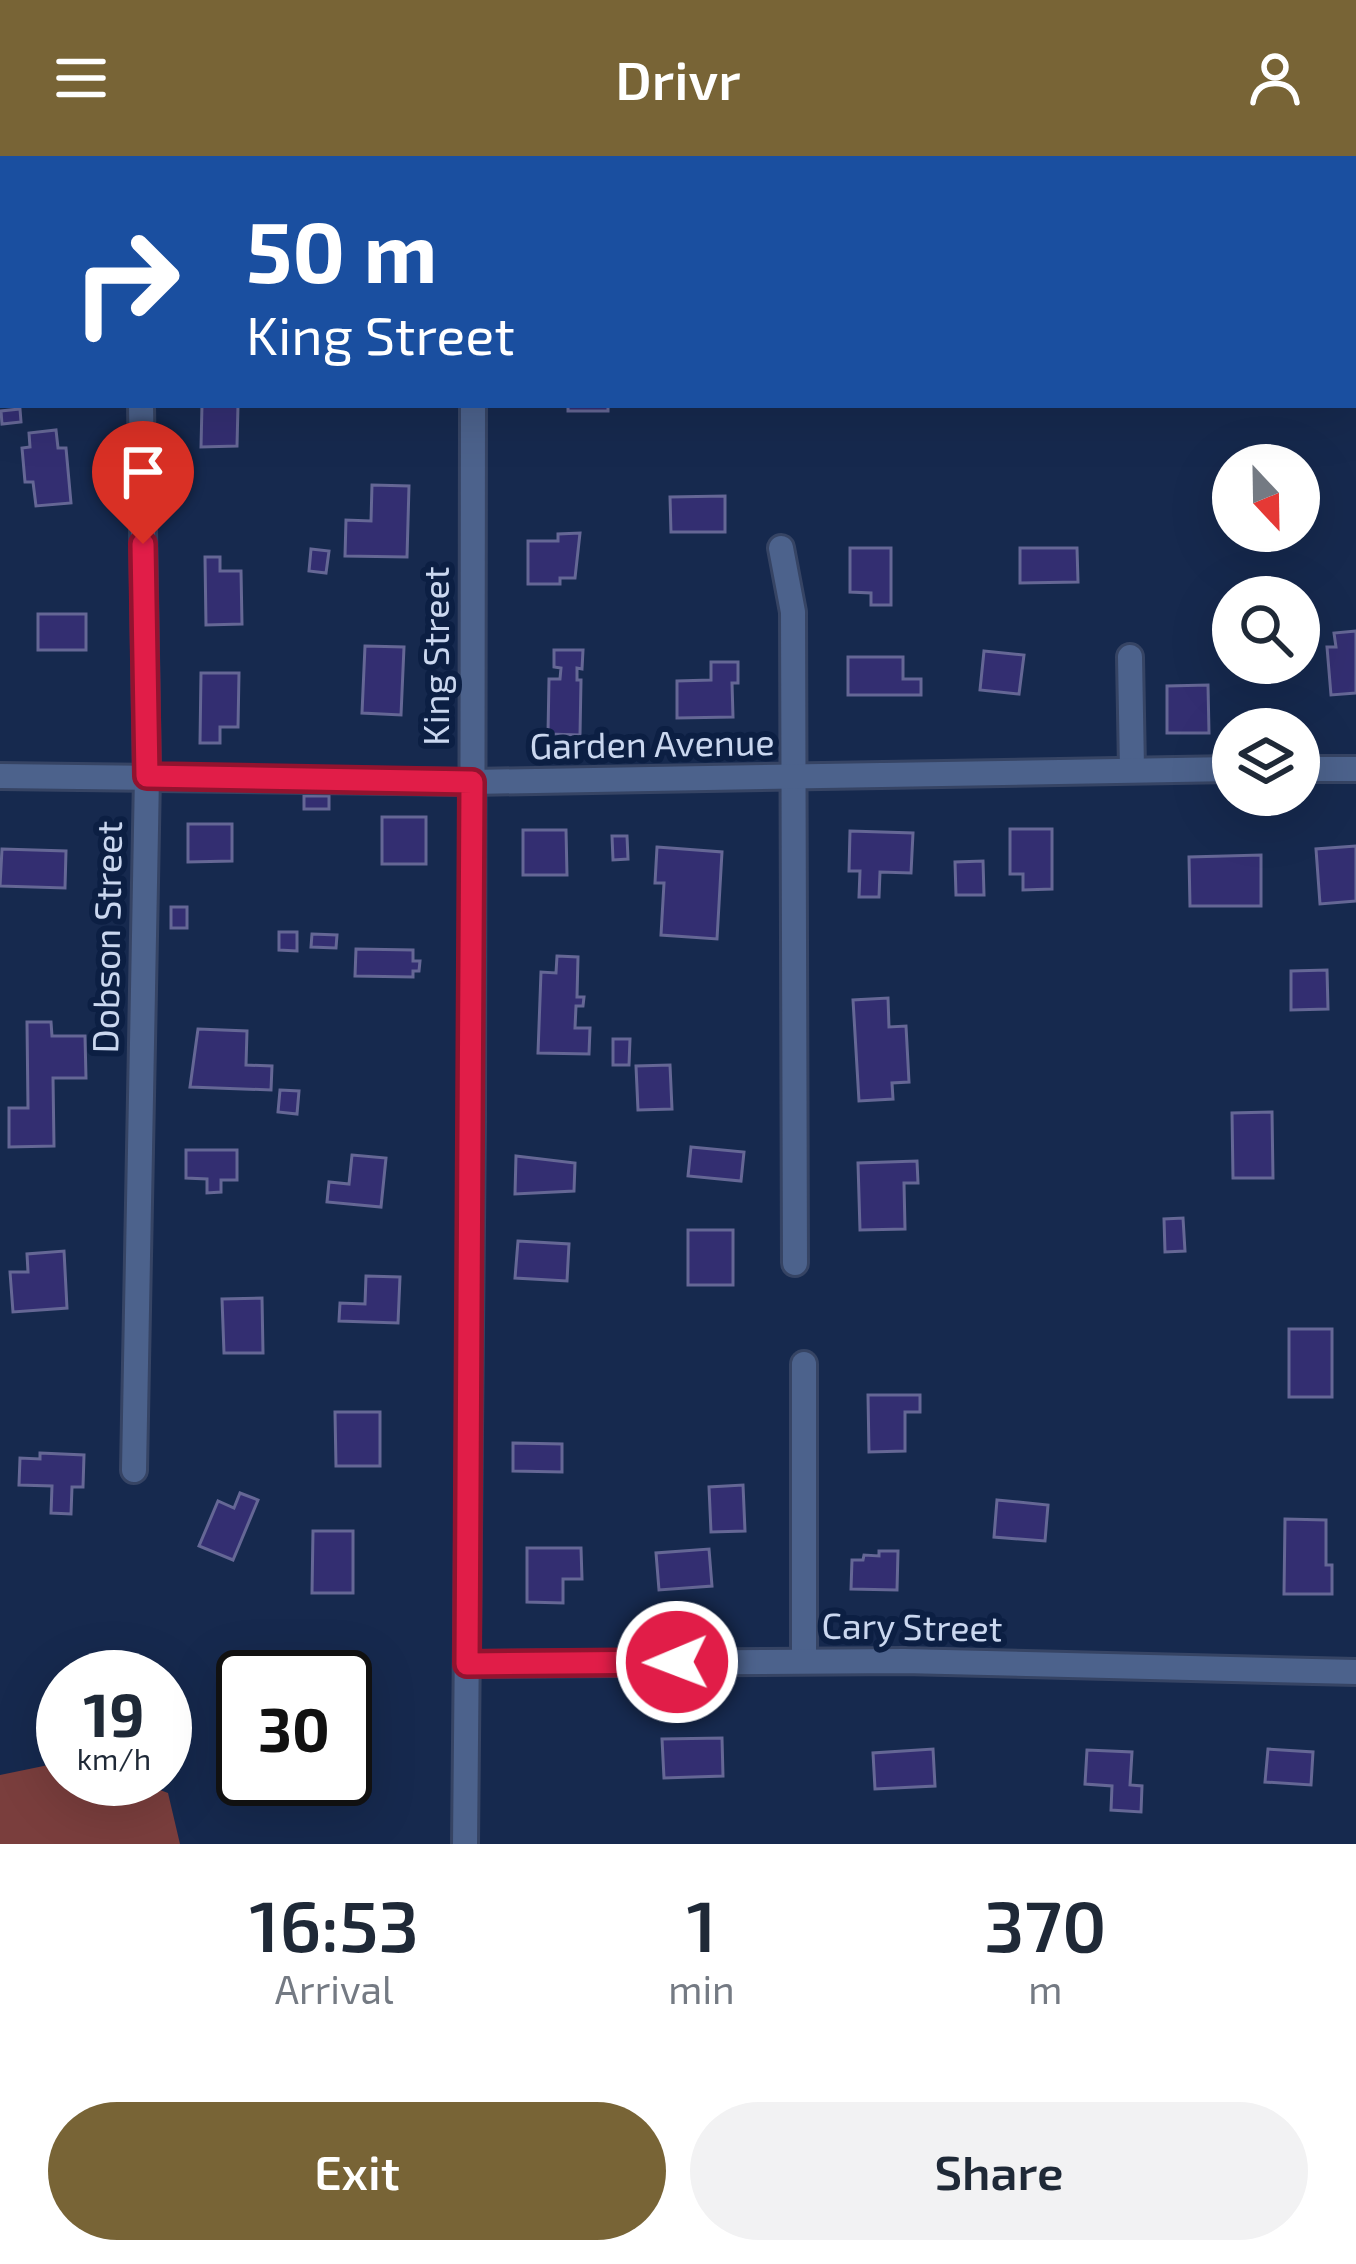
<!DOCTYPE html>
<style>
body{margin:0;font-family:"Exo 2",sans-serif;background:#f2f2f3;color:#1f2937;height:100vh;display:flex;flex-direction:column;font-size:45px;white-space:nowrap}
*{box-sizing:border-box;margin:0}
p{font-size:39px;color:#747a83}
.icon{flex:none;width:66px;height:66px;fill:none;stroke:currentColor;stroke-width:2;stroke-linecap:round;stroke-linejoin:round}
.map{position:relative;height:1688px;overflow:hidden}
.panel{display:flex;flex-direction:column;background:#fff;flex:1}
.panel>*{flex:none}
.banner{position:absolute;left:0px;top:0px;width:1356px;height:252px;box-shadow:0 12px 48px #0002;background:#1a4fa0;color:#fff;overflow:hidden}
.needle{width:78px;rotate:158deg}
.controls{position:absolute;left:1212px;top:288px;display:grid;gap:24px}
.controls a{display:grid;place-items:center;width:108px;height:108px;border-radius:50%;background:#fff;box-shadow:0 12px 48px #0002;font-size:60px}
.speed{position:absolute;left:36px;top:1494px;display:flex;gap:24px;font-size:60px;font-weight:700;text-align:center}
.speed>*{display:grid;place-content:center;width:156px;height:156px;border-radius:50%;background:#fff;box-shadow:0 12px 48px #0002;line-height:1}
.speed small{font-size:30px;font-weight:400}
.speed .limit{border:6px solid #111;border-radius:18px;background:#fff;color:#111}
.pin{position:absolute;display:grid;place-items:center;width:102px;height:102px;color:#fff;margin:-123px -51px;border-radius:50% 50% 50% 0;rotate:-45deg;box-shadow:0 0 12px #0007}
.pin .icon{rotate:45deg}
.me{position:absolute;width:132px;margin:-66px;rotate:269deg;stroke-linejoin:round;filter:drop-shadow(0 0 9px #0008)}
.turn{display:flex;align-items:center;gap:42px;height:252px;padding:0 48px;font-size:54px}
.turn .icon{width:156px;height:156px;stroke-width:2.5}
.turn b{display:block;font-size:84px;line-height:102px}
.eta{display:flex;justify-content:space-evenly;align-items:center;height:204px;text-align:center}
.eta b{font-size:72px;font-weight:600;line-height:84px}
.button{display:flex;gap:24px;margin-top:auto;padding:24px 48px}
.button a{flex:1;height:138px;border-radius:72px;background:#786436;color:#fff;font-size:48px;font-weight:600;line-height:138px;text-align:center}
.button a+a{background:#f2f2f3;color:#1f2937}
header{display:flex;justify-content:space-between;align-items:center;height:156px;padding:0 48px;background:#786436;color:#fff;font-size:54px;font-weight:600}
.map>svg:first-child{display:block}
</style>
<header><svg class="icon" aria-label="menu" viewBox="0 0 24 24"><path d="M4 6h16M4 12h16M4 18h16"/></svg>Drivr<svg class="icon" aria-label="person" viewBox="0 0 24 24"><circle cx="12" cy="8" r="4"/><path d="M4 21q1-7 8-7t8 7"/></svg></header>
<div class="map">
<svg width="1356" height="1688" viewBox="0 0 1356 1688">
<rect width="100%" height="100%" fill="#16294e"/>
<path fill="#7a3e3d" d="M 63,1606 L 63,1623 L 131,1623 L 168,1637 L 180,1688 L 0,1688 L 0,1619 Z"/>
<g fill="#332e71" stroke="#656795" stroke-width="3">
<rect x="31" y="0" width="62" height="3"/>
<path d="M 202,249 L 238,249 L 237,290 L 201,291 Z"/>
<rect x="568" y="249" width="40" height="6"/>
<path d="M 20,253 L 21,266 L 2,268 L 1,255 Z"/>
<path d="M 56,274 L 58,292 L 66,292 L 71,347 L 36,350 L 33,326 L 25,326 L 22,292 L 30,291 L 29,277 Z"/>
<path d="M 372,329 L 409,330 L 407,401 L 345,400 L 346,364 L 371,365 Z"/>
<path d="M 725,340 L 725,376 L 671,376 L 670,341 Z"/>
<path d="M 580,377 L 575,422 L 560,422 L 560,428 L 528,428 L 528,385 L 558,385 L 558,378 Z"/>
<path d="M 850,392 L 891,392 L 891,449 L 871,449 L 871,437 L 850,436 Z"/>
<path d="M 1020,392 L 1077,392 L 1078,426 L 1020,427 Z"/>
<path d="M 311,393 L 329,395 L 326,417 L 309,415 Z"/>
<path d="M 205,401 L 220,401 L 220,415 L 241,415 L 242,468 L 206,469 Z"/>
<rect x="38" y="458" width="48" height="36"/>
<path d="M 1356,475 L 1356,537 L 1331,539 L 1327,491 L 1336,491 L 1334,477 Z"/>
<path d="M 365,490 L 404,491 L 401,559 L 362,557 Z"/>
<path d="M 554,494 L 583,494 L 582,513 L 577,512 L 577,524 L 581,524 L 580,579 L 548,578 L 549,523 L 560,523 L 561,512 L 554,511 Z"/>
<path d="M 984,495 L 1024,499 L 1019,538 L 980,534 Z"/>
<path d="M 848,501 L 903,501 L 903,523 L 921,523 L 921,539 L 848,539 Z"/>
<path d="M 711,506 L 738,506 L 738,527 L 732,527 L 733,561 L 677,562 L 677,525 L 711,524 Z"/>
<path d="M 201,517 L 239,517 L 238,571 L 220,571 L 220,587 L 200,587 Z"/>
<path d="M 1208,529 L 1209,577 L 1167,577 L 1167,530 Z"/>
<rect x="304" y="640" width="25" height="13"/>
<rect x="382" y="661" width="44" height="47"/>
<path d="M 188,668 L 232,668 L 232,705 L 188,706 Z"/>
<path d="M 1010,673 L 1052,673 L 1052,733 L 1023,734 L 1023,718 L 1010,718 Z"/>
<path d="M 523,674 L 566,674 L 567,719 L 523,719 Z"/>
<path d="M 850,675 L 913,677 L 911,717 L 880,716 L 879,741 L 859,741 L 860,715 L 849,715 Z"/>
<path d="M 612,680 L 627,680 L 628,703 L 613,704 Z"/>
<path d="M 1356,690 L 1356,745 L 1320,748 L 1316,693 Z"/>
<path d="M 657,691 L 722,696 L 717,783 L 661,779 L 664,727 L 655,727 Z"/>
<path d="M 2,693 L 66,695 L 65,732 L 0,730 Z"/>
<path d="M 1261,699 L 1261,750 L 1190,750 L 1189,701 Z"/>
<path d="M 983,705 L 984,739 L 956,739 L 955,706 Z"/>
<rect x="171" y="751" width="16" height="21"/>
<path d="M 279,776 L 297,776 L 297,795 L 279,794 Z"/>
<path d="M 312,778 L 337,779 L 336,792 L 311,791 Z"/>
<path d="M 356,793 L 413,794 L 413,805 L 420,805 L 419,815 L 413,815 L 413,821 L 355,820 Z"/>
<path d="M 557,800 L 578,801 L 577,841 L 584,841 L 583,850 L 576,850 L 575,872 L 590,872 L 589,898 L 538,897 L 541,816 L 556,817 Z"/>
<path d="M 1327,814 L 1328,853 L 1291,854 L 1291,815 Z"/>
<path d="M 888,842 L 889,871 L 906,870 L 909,926 L 892,927 L 893,943 L 859,945 L 853,844 Z"/>
<path d="M 27,866 L 51,866 L 52,880 L 85,880 L 86,922 L 53,922 L 54,990 L 9,991 L 9,952 L 28,952 Z"/>
<path d="M 198,873 L 247,875 L 246,909 L 272,910 L 271,934 L 190,931 Z"/>
<path d="M 613,883 L 630,883 L 629,909 L 613,909 Z"/>
<path d="M 670,909 L 672,953 L 638,954 L 636,910 Z"/>
<path d="M 280,934 L 299,935 L 297,958 L 278,956 Z"/>
<path d="M 1272,956 L 1273,1022 L 1233,1022 L 1232,957 Z"/>
<path d="M 691,991 L 744,996 L 741,1025 L 688,1020 Z"/>
<path d="M 186,994 L 237,994 L 237,1024 L 221,1024 L 221,1036 L 207,1037 L 207,1023 L 186,1022 Z"/>
<path d="M 352,999 L 386,1002 L 381,1051 L 327,1046 L 329,1026 L 349,1028 Z"/>
<path d="M 516,1000 L 575,1007 L 574,1035 L 515,1038 Z"/>
<path d="M 917,1005 L 918,1027 L 904,1027 L 905,1073 L 860,1074 L 858,1007 Z"/>
<path d="M 1183,1062 L 1185,1095 L 1165,1096 L 1164,1063 Z"/>
<rect x="688" y="1074" width="45" height="55"/>
<path d="M 518,1085 L 569,1088 L 567,1125 L 515,1122 Z"/>
<path d="M 64,1095 L 67,1152 L 13,1156 L 10,1116 L 28,1116 L 27,1098 Z"/>
<path d="M 366,1120 L 400,1121 L 398,1167 L 339,1165 L 340,1147 L 365,1148 Z"/>
<path d="M 262,1142 L 263,1197 L 224,1197 L 222,1143 Z"/>
<rect x="1289" y="1173" width="43" height="68"/>
<path d="M 868,1239 L 920,1239 L 920,1256 L 905,1256 L 905,1295 L 869,1296 Z"/>
<path d="M 335,1256 L 380,1256 L 380,1310 L 336,1310 Z"/>
<path d="M 513,1287 L 562,1288 L 562,1316 L 513,1315 Z"/>
<path d="M 40,1297 L 84,1299 L 83,1331 L 72,1331 L 71,1358 L 51,1357 L 52,1330 L 19,1329 L 20,1302 L 40,1303 Z"/>
<path d="M 743,1329 L 745,1375 L 711,1376 L 709,1331 Z"/>
<path d="M 240,1337 L 258,1344 L 233,1404 L 199,1390 L 218,1345 L 234,1352 Z"/>
<path d="M 997,1344 L 1048,1349 L 1045,1385 L 994,1381 Z"/>
<path d="M 1285,1363 L 1326,1364 L 1326,1409 L 1332,1409 L 1332,1438 L 1284,1438 Z"/>
<path d="M 313,1375 L 353,1375 L 353,1437 L 312,1437 Z"/>
<path d="M 527,1392 L 581,1392 L 582,1423 L 563,1423 L 563,1447 L 527,1446 Z"/>
<path d="M 709,1393 L 712,1430 L 659,1434 L 656,1397 Z"/>
<path d="M 879,1395 L 898,1395 L 897,1434 L 851,1433 L 852,1404 L 863,1404 L 864,1399 L 879,1400 Z"/>
<path d="M 345,1565 L 368,1565 L 366,1622 L 345,1622 Z"/>
<path d="M 722,1582 L 723,1620 L 664,1622 L 662,1583 Z"/>
<path d="M 933,1593 L 935,1630 L 875,1633 L 873,1597 Z"/>
<path d="M 1268,1593 L 1313,1596 L 1311,1629 L 1265,1626 Z"/>
<path d="M 1087,1594 L 1132,1596 L 1130,1629 L 1142,1630 L 1141,1656 L 1111,1654 L 1112,1630 L 1085,1628 Z"/>
</g>
<g fill="none" stroke-linecap="round" stroke-linejoin="round">
<defs>
<g id="minor">
<path d="M 137,3 L 137,0"/>
<path d="M 473,3 L 473,0"/>
<path d="M 781,392 L 793,456 L 795,1107"/>
<path d="M 1130,501 L 1132,613"/>
<path d="M 1299,613 L 1356,613"/>
<path d="M 0,620 L 472,626 L 1233,613"/>
<path d="M 134,1314 L 147,620 L 141,249"/>
<path d="M 804,1505 L 804,1208"/>
<path d="M 467,1508 L 904,1505 L 1356,1516"/>
<path d="M 465,1688 L 472,966 L 473,249"/>
</g>
</defs>
<use href="#minor" stroke="#364464" stroke-width="30"/>
<use href="#minor" stroke="#4c628c" stroke-width="24"/>
</g>
<g fill="none" stroke-linecap="round" stroke-linejoin="round">
<defs>
<path id="route" d="M 143,388 L 147,620 L 472,626 L 467,1508 L 677,1506"/>
</defs>
<use href="#route" stroke="#92132f" stroke-width="30"/>
<use href="#route" stroke="#e11d48" stroke-width="21"/>
</g>
<g text-anchor="middle" stroke-width="12" stroke-linejoin="round" paint-order="stroke">
<g font-size="36" fill="#cad7ef" stroke="#0c1f43">
<text transform="translate(436 500) rotate(-90)" y="13">King Street</text>
<text transform="translate(652 588) rotate(-1)" y="13">Garden Avenue</text>
<text transform="translate(107 781) rotate(-89)" y="13">Dobson Street</text>
<text transform="translate(912 1471) rotate(1)" y="13">Cary Street</text>
</g>
</g>
</svg>
<div class="controls">
<a><svg class="needle" viewBox="-14 -14 28 28"><path d="M0-13l5 13h-10z" fill="#e53935"/><path d="M0 13l5-13h-10z" fill="#747a83"/></svg></a>
<a><svg class="icon" aria-label="search" viewBox="0 0 24 24"><circle cx="10" cy="10" r="6"/><path d="M15 15l6 6"/></svg></a>
<a><svg class="icon" aria-label="layers" viewBox="0 0 24 24"><path d="M12 4l9 5-9 5-9-5zM3 14l9 5 9-5"/></svg></a>
</div>
<div class="speed"><div>19<small>km/h</small></div><div class="limit">30</div></div>
<div class="pin" style="left:143px;top:388px;background:#d93025"><svg class="icon" aria-label="arrive" viewBox="0 0 24 24"><path d="M6 21V4h12l-3 4 3 4H6"/></svg></div>
<svg class="me" style="left:677px;top:1506px" viewBox="-20 -20 40 40"><circle r="17" fill="#e11d48" stroke="#fff" stroke-width="3"/><path d="M0-11L8 9 0 5-8 9z" fill="#fff"/></svg>
<div class="banner">
<div class="turn"><svg class="icon" aria-label="right" viewBox="0 0 24 24"><path d="M7 20v-9h11M14 6l5 5-5 5"/></svg><div><b>50 m</b>King Street</div></div>
</div>
</div>
<section class="panel">
<div class="eta">
<div><b>16:53</b><p>Arrival</p></div>
<div><b>1</b><p>min</p></div>
<div><b>370</b><p>m</p></div>
</div>
<div class="button"><a>Exit</a><a>Share</a></div>
</section>
